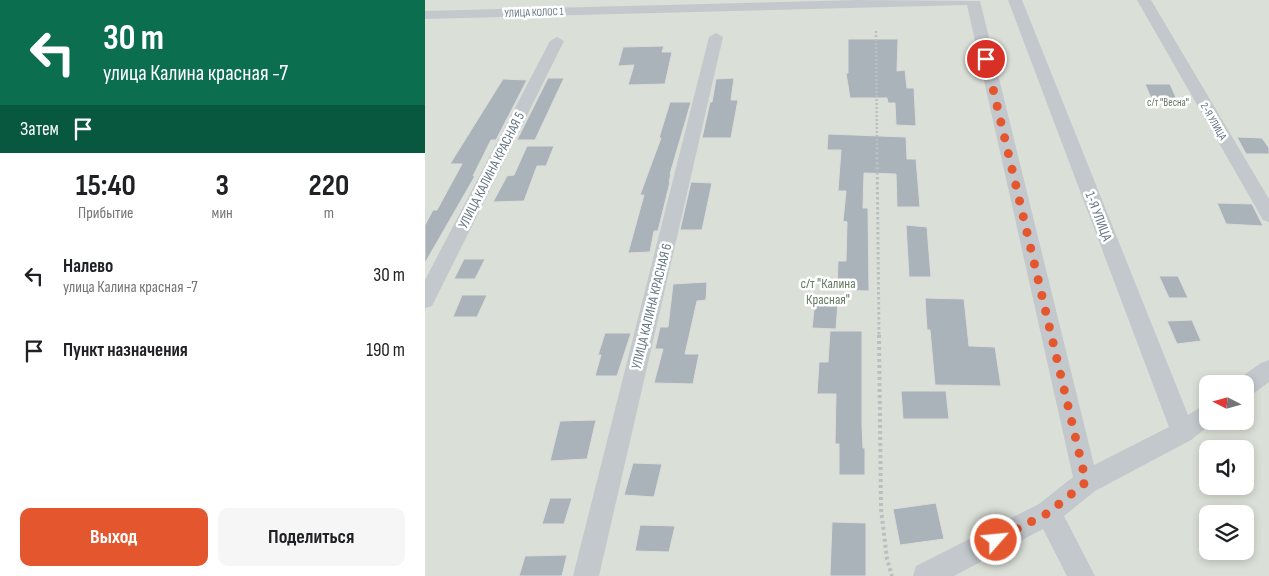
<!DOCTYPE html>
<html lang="ru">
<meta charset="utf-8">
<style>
body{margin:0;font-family:"Sofia Sans Condensed",sans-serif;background:#f6f6f6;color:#202124;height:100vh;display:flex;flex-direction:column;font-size:19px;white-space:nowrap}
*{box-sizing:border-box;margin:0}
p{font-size:16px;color:#757577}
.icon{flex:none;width:28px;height:28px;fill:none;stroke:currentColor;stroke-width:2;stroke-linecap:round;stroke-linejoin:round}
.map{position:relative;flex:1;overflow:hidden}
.side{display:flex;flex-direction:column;background:#fff;width:425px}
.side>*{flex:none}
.top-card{background:#0b6e4f;color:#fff;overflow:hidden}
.needle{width:32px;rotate:276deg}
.fabs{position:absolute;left:774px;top:375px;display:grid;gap:10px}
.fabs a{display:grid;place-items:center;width:55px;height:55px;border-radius:10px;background:#fff;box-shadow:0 2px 8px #0003;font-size:25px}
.pin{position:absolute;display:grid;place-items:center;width:42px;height:42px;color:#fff;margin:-21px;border:2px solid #fff;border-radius:50%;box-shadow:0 1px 5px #0007}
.me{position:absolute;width:55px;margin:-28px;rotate:63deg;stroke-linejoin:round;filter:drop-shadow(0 0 4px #0008)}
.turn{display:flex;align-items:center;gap:18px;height:105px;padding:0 20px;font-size:22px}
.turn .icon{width:65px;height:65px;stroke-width:2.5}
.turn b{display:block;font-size:35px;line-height:42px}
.then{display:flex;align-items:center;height:48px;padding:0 20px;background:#0003;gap:10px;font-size:19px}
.eta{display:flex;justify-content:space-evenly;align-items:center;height:85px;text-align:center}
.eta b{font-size:30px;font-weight:700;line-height:35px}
.primary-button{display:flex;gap:10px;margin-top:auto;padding:10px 20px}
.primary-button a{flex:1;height:58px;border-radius:10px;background:#e4572e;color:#fff;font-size:20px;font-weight:700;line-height:58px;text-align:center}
.primary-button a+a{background:#f6f6f6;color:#202124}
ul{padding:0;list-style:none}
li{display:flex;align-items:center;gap:15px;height:75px;padding:0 20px}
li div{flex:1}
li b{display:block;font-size:19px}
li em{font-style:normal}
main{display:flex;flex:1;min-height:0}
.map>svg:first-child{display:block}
</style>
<main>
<section class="side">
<div class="top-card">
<div class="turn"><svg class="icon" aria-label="left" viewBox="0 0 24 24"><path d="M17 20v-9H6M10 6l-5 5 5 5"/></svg><div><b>30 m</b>улица Калина красная -7</div></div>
<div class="then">Затем<svg class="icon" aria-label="arrive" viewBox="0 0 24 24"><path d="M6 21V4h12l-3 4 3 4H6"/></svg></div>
</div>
<div class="eta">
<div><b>15:40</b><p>Прибытие</p></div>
<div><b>3</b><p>мин</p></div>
<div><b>220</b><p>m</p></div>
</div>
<ul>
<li><svg class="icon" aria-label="left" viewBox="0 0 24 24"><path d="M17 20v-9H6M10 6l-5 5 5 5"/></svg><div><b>Налево</b><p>улица Калина красная -7</p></div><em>30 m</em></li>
<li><svg class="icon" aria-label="arrive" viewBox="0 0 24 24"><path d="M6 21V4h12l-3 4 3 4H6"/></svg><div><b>Пункт назначения</b></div><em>190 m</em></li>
</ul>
<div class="primary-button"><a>Выход</a><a>Поделиться</a></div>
</section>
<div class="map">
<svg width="844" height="576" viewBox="0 0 844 576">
<rect width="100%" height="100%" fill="#fafaf8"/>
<path fill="#dadfd7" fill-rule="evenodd" d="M 0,0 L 844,0 L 844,576 L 0,576 ZM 782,384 L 820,384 L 820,421 L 782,421 ZM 782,449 L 820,449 L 820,486 L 782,486 ZM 782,514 L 820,514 L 820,551 L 782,551 Z"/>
<g fill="#aab3b9" stroke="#dcdcda">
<path d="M 423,39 L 473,39 L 472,71 L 480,70 L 482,88 L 489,88 L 491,126 L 471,125 L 470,103 L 463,103 L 462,98 L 425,98 L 421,73 L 423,73 Z"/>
<path d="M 239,46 L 237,52 L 247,52 L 240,84 L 203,85 L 209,65 L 193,66 L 198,47 Z"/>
<path d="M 123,78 L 139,78 L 110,140 L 92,140 Z"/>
<path d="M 309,78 L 306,100 L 313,100 L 306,138 L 277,138 L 285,102 L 287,102 L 291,79 Z"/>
<path d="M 78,79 L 102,80 L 71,140 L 66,140 L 48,176 L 50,176 L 0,263 L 0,225 L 8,210 L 12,210 L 37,164 L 25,164 Z"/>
<path d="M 720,84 L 745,84 L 752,100 L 727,100 Z"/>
<path d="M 245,102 L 266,102 L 245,174 L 246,174 L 244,182 L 245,182 L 233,231 L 229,231 L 225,252 L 203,253 L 219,195 L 215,195 L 236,138 L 234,138 Z"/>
<path d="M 403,134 L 481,137 L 482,159 L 491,159 L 495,207 L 472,207 L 471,174 L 439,173 L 438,208 L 443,208 L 444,291 L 412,290 L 413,261 L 421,261 L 422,222 L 418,221 L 421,191 L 413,191 L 416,150 L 402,150 Z"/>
<path d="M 812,137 L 837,138 L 844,148 L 844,154 L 821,154 Z"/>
<path d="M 102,146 L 129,146 L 121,166 L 112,166 L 99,201 L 68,202 L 82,176 L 89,175 Z"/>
<path d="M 266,182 L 287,183 L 277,230 L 255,230 Z"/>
<path d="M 792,203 L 827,204 L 838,226 L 801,224 Z"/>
<path d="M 481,225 L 502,227 L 506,277 L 484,277 Z"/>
<path d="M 39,259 L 60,259 L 50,279 L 29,279 Z"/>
<path d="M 734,276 L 753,276 L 763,298 L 744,298 Z"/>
<path d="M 282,282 L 281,300 L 272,301 L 260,354 L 274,354 L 268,384 L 229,383 L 238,349 L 230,349 L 235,327 L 243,327 L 248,284 Z"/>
<path d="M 37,295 L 62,295 L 52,317 L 28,317 Z"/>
<path d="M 500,298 L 539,299 L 544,346 L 570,347 L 576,386 L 510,385 L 505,330 L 502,330 Z"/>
<path d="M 390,301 L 413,302 L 411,329 L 387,328 Z"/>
<path d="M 767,320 L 776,341 L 752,344 L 742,321 Z"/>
<path d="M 405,331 L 437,331 L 437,425 L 438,448 L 440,448 L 440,475 L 414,475 L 414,444 L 410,444 L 411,394 L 392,394 L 394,362 L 403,362 Z"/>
<path d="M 180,333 L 206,333 L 192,376 L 170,376 L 176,355 L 173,355 Z"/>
<path d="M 476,391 L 521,391 L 524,419 L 478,419 Z"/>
<path d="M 171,420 L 162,459 L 125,461 L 135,421 Z"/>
<path d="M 208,463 L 237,464 L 229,497 L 199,495 Z"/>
<path d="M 125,498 L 147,498 L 139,524 L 117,524 Z"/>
<path d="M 511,503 L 519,539 L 475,545 L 468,509 Z"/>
<path d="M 407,522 L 441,523 L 441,576 L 405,576 Z"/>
<path d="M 215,525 L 250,526 L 244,552 L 210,551 Z"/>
<path d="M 142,555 L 137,576 L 94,576 L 100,556 Z"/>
</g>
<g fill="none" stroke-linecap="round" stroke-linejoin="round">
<path stroke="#bbbfc2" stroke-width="2.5" stroke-dasharray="2 2" stroke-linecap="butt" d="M 451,31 L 452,148"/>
<path stroke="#bbbfc2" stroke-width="3" stroke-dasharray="2.5 2.5" stroke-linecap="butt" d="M 452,147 L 454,337"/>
<path stroke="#bbbfc2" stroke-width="4" stroke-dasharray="3 3" stroke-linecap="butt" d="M 454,335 L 456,509 L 462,559 L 467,576"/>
<g fill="#c3c8cc" fill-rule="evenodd">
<path d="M 433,0 L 555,1 L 669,465 L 744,427 L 583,0 L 597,0 L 763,415 L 782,403 L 782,421 L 790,421 L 766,440 L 670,491 L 639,516 L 670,576 L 642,576 L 618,529 L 529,576 L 488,576 L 491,566 L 614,504 L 648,477 L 542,5 L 0,19 L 0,11 Z"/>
<path d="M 712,0 L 726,0 L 844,199 L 844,222 L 838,220 Z"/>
<path d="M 291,33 L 298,37 L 174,576 L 148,576 L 284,37 Z"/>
<path d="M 132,37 L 139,41 L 7,306 L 0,308 L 0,280 L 125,41 Z"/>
<path d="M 844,360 L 844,382 L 828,394 L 820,397 L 820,384 L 810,384 L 812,380 L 836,363 Z"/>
</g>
</g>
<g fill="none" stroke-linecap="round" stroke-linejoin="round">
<path stroke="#e4572e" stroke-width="9" stroke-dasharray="0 16.2" d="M 561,59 L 661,482 L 623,513 L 571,540"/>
</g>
<g text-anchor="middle" stroke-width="5" stroke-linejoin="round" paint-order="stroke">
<g font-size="11" fill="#657683" stroke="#fff">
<text transform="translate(109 12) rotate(-2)" y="4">УЛИЦА КОЛОС 1</text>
<text transform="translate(789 121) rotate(60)" y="4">2-Я УЛИЦА</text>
</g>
<g font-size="11" fill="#687a64" stroke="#fff">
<text x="743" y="106">с/т "Весна"</text>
</g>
<g font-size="14" fill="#657683" stroke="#fff">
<text transform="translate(66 170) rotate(-63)" y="5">УЛИЦА КАЛИНА КРАСНАЯ 5</text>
<text transform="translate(674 216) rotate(69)" y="5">1-Я УЛИЦА</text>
<text transform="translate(226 306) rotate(-76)" y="5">УЛИЦА КАЛИНА КРАСНАЯ 6</text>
</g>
<g font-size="14" fill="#687a64" stroke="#fff">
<text x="403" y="288">с/т "Калина<tspan x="403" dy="16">Красная"</tspan></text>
</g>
</g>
</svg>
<div class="fabs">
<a><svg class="needle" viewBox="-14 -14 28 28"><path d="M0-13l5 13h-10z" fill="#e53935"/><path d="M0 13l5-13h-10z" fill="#757577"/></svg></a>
<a><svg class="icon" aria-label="sound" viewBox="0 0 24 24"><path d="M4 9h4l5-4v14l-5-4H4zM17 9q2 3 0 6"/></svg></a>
<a><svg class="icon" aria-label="layers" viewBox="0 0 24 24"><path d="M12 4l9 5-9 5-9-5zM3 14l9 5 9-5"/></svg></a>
</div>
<div class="pin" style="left:561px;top:59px;background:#d93025"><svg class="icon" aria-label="arrive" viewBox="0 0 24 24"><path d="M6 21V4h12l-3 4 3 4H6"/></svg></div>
<svg class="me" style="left:571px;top:540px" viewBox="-20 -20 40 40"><circle r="17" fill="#e4572e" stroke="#fff" stroke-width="3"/><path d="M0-11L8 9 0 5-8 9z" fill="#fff"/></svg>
</div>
</main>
